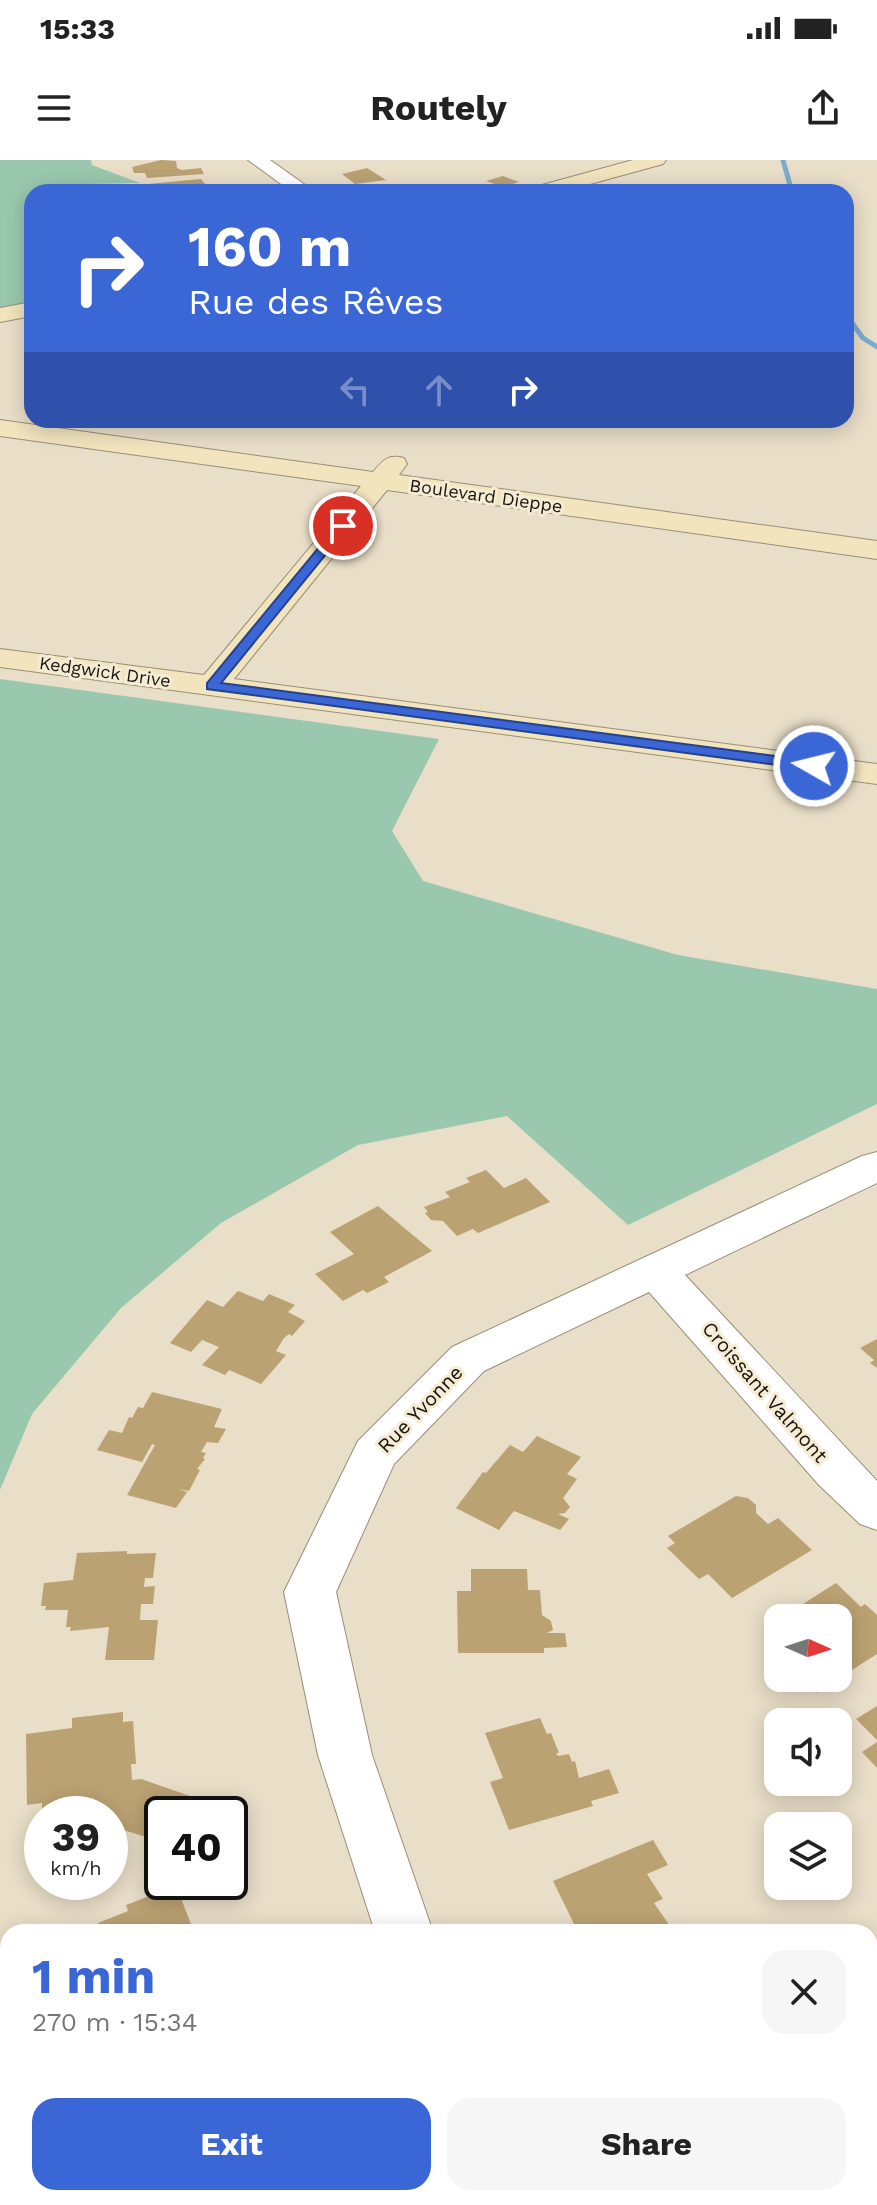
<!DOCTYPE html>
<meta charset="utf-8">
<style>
body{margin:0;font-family:"Work Sans",sans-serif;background:#f6f6f6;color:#222;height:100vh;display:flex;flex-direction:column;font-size:30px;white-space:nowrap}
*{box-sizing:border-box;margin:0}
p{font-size:26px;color:#767676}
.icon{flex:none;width:44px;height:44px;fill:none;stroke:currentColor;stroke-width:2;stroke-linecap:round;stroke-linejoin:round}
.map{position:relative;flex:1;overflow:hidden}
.side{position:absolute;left:0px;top:1764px;width:878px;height:282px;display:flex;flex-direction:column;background:#fff;border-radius:24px 24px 0 0;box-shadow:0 4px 20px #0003}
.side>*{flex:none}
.top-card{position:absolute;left:24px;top:24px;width:830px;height:244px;border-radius:24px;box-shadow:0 4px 20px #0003;background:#3b66d6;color:#fff;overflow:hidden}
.needle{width:52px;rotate:93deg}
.controls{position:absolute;left:764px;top:1444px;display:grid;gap:16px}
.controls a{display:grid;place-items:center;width:88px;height:88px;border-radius:16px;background:#fff;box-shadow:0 4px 20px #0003;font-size:40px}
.speed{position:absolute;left:24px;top:1636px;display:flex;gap:16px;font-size:40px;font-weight:700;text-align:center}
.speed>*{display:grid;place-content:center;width:104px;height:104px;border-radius:50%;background:#fff;box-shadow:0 4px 20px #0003;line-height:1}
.speed small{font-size:20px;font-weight:400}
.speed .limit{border:4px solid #111;border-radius:12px;background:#fff;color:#111}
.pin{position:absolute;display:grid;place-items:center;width:68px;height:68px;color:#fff;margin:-34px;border:4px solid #fff;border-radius:50%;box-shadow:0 2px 8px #0007}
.me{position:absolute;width:88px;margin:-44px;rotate:278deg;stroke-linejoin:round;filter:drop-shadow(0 0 6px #0008)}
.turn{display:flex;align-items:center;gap:28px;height:168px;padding:0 32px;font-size:36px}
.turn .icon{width:104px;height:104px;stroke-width:2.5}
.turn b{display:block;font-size:56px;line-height:68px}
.lanes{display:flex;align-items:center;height:76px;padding:0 32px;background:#0003;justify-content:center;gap:40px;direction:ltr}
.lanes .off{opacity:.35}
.round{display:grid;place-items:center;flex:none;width:84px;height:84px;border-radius:24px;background:#f6f6f6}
.headline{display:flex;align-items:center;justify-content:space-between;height:136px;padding:0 32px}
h1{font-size:48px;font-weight:700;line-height:60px;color:#3b66d6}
.cta{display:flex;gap:16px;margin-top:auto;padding:16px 32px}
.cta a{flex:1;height:92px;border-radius:24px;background:#3b66d6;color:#fff;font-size:32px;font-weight:700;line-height:92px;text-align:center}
.cta a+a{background:#f6f6f6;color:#222}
.status{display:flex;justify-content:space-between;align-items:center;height:56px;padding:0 40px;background:#fff;direction:ltr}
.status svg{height:22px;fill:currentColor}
header{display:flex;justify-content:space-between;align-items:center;height:104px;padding:0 32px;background:#fff;font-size:36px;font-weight:700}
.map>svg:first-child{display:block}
</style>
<div class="status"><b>15:33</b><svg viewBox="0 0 49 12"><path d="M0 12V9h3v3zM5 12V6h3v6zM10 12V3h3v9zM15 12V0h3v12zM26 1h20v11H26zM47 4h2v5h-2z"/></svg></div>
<header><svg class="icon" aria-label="menu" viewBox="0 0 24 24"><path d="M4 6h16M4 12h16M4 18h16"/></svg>Routely<svg class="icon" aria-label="share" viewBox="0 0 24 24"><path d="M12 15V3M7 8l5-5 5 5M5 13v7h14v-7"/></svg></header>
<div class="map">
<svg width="877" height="2045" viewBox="0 0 877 2045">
<rect width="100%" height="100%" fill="#e9dec8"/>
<g fill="#9ac8ae">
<path d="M 0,0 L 91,0 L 92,5 L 140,23 L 90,24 L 84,28 L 87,32 L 32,32 L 32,144 L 0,150 Z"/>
<path d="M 0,519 L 439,579 L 392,671 L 423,721 L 678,795 L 877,829 L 877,944 L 628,1065 L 507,956 L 358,985 L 221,1063 L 121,1148 L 32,1254 L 0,1330 Z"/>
<path d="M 0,1964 L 8,1996 L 8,2038 L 18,2038 L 20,2045 L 0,2045 Z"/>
</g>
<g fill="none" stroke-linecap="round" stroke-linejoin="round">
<g stroke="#7eacce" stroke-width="5">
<path d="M 783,0 L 792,32"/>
<path d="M 846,155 L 863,178 L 877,187"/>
</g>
</g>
<g fill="#bba273">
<path d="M 161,0 L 176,1 L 177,8 L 182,10 L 201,8 L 204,14 L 147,18 L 145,13 L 134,13 L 132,7 Z"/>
<path d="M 367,8 L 386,20 L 355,24 L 342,14 Z"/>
<path d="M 503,16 L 519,22 L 503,27 L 486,21 Z"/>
<path d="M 201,19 L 206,25 L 196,26 L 205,28 L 203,31 L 155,32 L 148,24 Z"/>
<path d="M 413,26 L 438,31 L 438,32 L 400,32 Z"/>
<path d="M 486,1010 L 504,1028 L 526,1018 L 550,1042 L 478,1073 L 473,1069 L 457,1076 L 443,1061 L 431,1060 L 425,1053 L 428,1052 L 424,1047 L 450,1037 L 445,1032 L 470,1022 L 466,1018 Z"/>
<path d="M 378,1046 L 432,1091 L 384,1117 L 389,1122 L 367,1133 L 363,1130 L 343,1141 L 315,1114 L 354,1094 L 330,1072 Z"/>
<path d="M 238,1131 L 263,1141 L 269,1134 L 295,1145 L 288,1152 L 305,1161 L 292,1176 L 289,1174 L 284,1178 L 276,1191 L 286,1195 L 261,1224 L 229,1210 L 225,1215 L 202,1205 L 219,1187 L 202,1180 L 191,1192 L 170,1183 L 207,1140 L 223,1147 Z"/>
<path d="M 877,1179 L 877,1208 L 870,1203 L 874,1200 L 860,1188 Z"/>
<path d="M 152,1232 L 222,1249 L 214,1267 L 226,1269 L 218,1283 L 207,1282 L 201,1292 L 206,1293 L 203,1298 L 205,1299 L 197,1309 L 200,1310 L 189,1331 L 178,1329 L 187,1332 L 176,1348 L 127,1335 L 155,1285 L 152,1284 L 142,1302 L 97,1290 L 109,1270 L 122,1273 L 129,1257 L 132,1258 L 138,1247 L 143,1248 Z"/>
<path d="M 537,1276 L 581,1297 L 567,1314 L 577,1319 L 563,1338 L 570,1347 L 565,1353 L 558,1354 L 569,1359 L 560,1370 L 514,1351 L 499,1370 L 456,1348 L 483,1312 L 486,1313 L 510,1285 L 523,1292 Z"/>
<path d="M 736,1336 L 748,1338 L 756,1345 L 756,1353 L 768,1364 L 778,1358 L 812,1390 L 732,1438 L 708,1414 L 699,1419 L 667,1388 L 675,1383 L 668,1376 Z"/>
<path d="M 127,1391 L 127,1394 L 156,1393 L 153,1418 L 145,1418 L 144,1427 L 155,1426 L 153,1444 L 141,1444 L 140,1460 L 158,1460 L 154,1500 L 105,1500 L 109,1467 L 70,1471 L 71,1467 L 66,1467 L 68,1450 L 45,1450 L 46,1446 L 41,1446 L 44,1423 L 73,1420 L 77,1393 Z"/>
<path d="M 471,1409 L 527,1409 L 528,1430 L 540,1430 L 542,1455 L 551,1461 L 553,1470 L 547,1473 L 565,1473 L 567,1487 L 544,1488 L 544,1493 L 458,1493 L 457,1431 L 471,1431 Z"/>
<path d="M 836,1423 L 861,1447 L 865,1444 L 877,1455 L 877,1494 L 816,1533 L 801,1518 L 838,1518 L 838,1458 L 781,1458 Z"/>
<path d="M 877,1546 L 877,1580 L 856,1559 Z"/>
<path d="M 123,1552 L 123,1562 L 133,1561 L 136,1604 L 131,1604 L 132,1620 L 141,1619 L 190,1636 L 180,1654 L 162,1654 L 162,1682 L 117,1668 L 110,1669 L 110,1654 L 42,1654 L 42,1643 L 27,1645 L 26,1574 L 72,1568 L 72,1558 Z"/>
<path d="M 540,1558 L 547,1574 L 551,1573 L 559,1593 L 556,1593 L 558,1596 L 569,1594 L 572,1602 L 575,1601 L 579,1618 L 609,1609 L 619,1633 L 591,1641 L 593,1646 L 509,1670 L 490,1622 L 503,1618 L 485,1573 Z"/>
<path d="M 877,1582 L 877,1608 L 862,1592 Z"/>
<path d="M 653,1680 L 668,1705 L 647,1714 L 663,1739 L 654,1743 L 674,1772 L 578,1772 L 553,1721 Z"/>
<path d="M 170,1728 L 177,1728 L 194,1772 L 101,1772 L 98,1763 L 128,1751 L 126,1745 Z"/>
<path d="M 877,2003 L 877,2045 L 857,2045 L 851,2038 L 870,2038 L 870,2009 Z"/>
<path d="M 154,2038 L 214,2038 L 200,2045 L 195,2042 L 157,2045 Z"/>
<path d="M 216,2038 L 283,2038 L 270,2045 L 219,2045 Z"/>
</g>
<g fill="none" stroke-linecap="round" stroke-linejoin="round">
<defs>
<g id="street">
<path d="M 248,0 L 270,0 L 315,32 L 292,32 Z"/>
<path d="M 877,992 L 877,1023 L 685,1115 L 877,1321 L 877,1370 L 860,1364 L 819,1325 L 649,1132 L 484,1211 L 394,1304 L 336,1432 L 372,1595 L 433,1772 L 375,1772 L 318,1595 L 284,1432 L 358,1281 L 452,1187 L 862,996 Z"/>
<path d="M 565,2038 L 632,2038 L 635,2045 L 567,2045 Z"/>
</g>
<g id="secondary">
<path d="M 633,0 L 666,0 L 663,4 L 561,32 L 528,32 L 531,28 Z"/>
<path d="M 32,142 L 32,156 L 0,162 L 0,148 Z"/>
<path d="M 0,260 L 373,312 C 383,300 388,294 404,298 L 407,304 L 399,315 L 877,381 L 877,399 L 387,330 L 234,519 L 877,604 L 877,624 L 0,507 L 0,489 L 204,515 L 361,326 L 0,276 Z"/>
</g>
</defs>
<use href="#street" stroke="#988e7a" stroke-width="2"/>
<use href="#secondary" stroke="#988e7a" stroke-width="2"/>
<use href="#street" fill="#fff" fill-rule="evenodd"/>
<use href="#secondary" fill="#f2e4bd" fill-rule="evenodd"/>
</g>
<path fill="#3b66d6" stroke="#26428b" stroke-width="2" d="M 339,363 L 349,366 L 221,523 L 814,601 L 821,606 L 814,610 L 207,529 L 207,523 Z"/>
<g text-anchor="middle" stroke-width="6" stroke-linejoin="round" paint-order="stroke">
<g font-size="18" fill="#19150d" stroke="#f6ebd5">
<text transform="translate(486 336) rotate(8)" y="6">Boulevard Dieppe</text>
<text transform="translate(105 512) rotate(8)" y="6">Kedgwick Drive</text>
</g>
<g font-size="20" fill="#19150d" stroke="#f6ebd5">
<text transform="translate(765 1232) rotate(49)" y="7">Croissant Valmont</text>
<text transform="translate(420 1249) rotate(-46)" y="7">Rue Yvonne</text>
</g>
</g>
</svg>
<div class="controls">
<a><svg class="needle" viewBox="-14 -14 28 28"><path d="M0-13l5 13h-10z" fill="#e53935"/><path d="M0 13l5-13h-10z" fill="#767676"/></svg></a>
<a><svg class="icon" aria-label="sound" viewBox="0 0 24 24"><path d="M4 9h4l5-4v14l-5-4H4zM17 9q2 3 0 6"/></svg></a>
<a><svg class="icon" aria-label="layers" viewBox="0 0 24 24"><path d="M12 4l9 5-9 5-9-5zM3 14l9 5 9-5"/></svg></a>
</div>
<div class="speed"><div>39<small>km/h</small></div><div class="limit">40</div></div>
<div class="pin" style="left:343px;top:366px;background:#d93025"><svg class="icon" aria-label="arrive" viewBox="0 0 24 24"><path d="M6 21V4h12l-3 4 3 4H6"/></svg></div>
<svg class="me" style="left:814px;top:606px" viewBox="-20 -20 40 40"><circle r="17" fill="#3b66d6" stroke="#fff" stroke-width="3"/><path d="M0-11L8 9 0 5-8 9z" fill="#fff"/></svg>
<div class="top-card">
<div class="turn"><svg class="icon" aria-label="right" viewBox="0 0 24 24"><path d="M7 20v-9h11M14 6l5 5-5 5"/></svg><div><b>160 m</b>Rue des Rêves</div></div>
<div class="lanes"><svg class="icon off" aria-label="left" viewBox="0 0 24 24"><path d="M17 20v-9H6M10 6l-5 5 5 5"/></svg><svg class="icon off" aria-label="ahead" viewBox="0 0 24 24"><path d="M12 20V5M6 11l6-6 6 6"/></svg><svg class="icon" aria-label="right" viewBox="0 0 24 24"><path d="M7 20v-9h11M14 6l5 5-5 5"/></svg></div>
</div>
<section class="side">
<div class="headline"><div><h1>1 min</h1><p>270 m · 15:34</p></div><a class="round"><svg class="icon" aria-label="close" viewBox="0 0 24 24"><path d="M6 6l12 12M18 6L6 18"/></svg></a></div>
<div class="cta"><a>Exit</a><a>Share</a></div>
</section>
</div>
